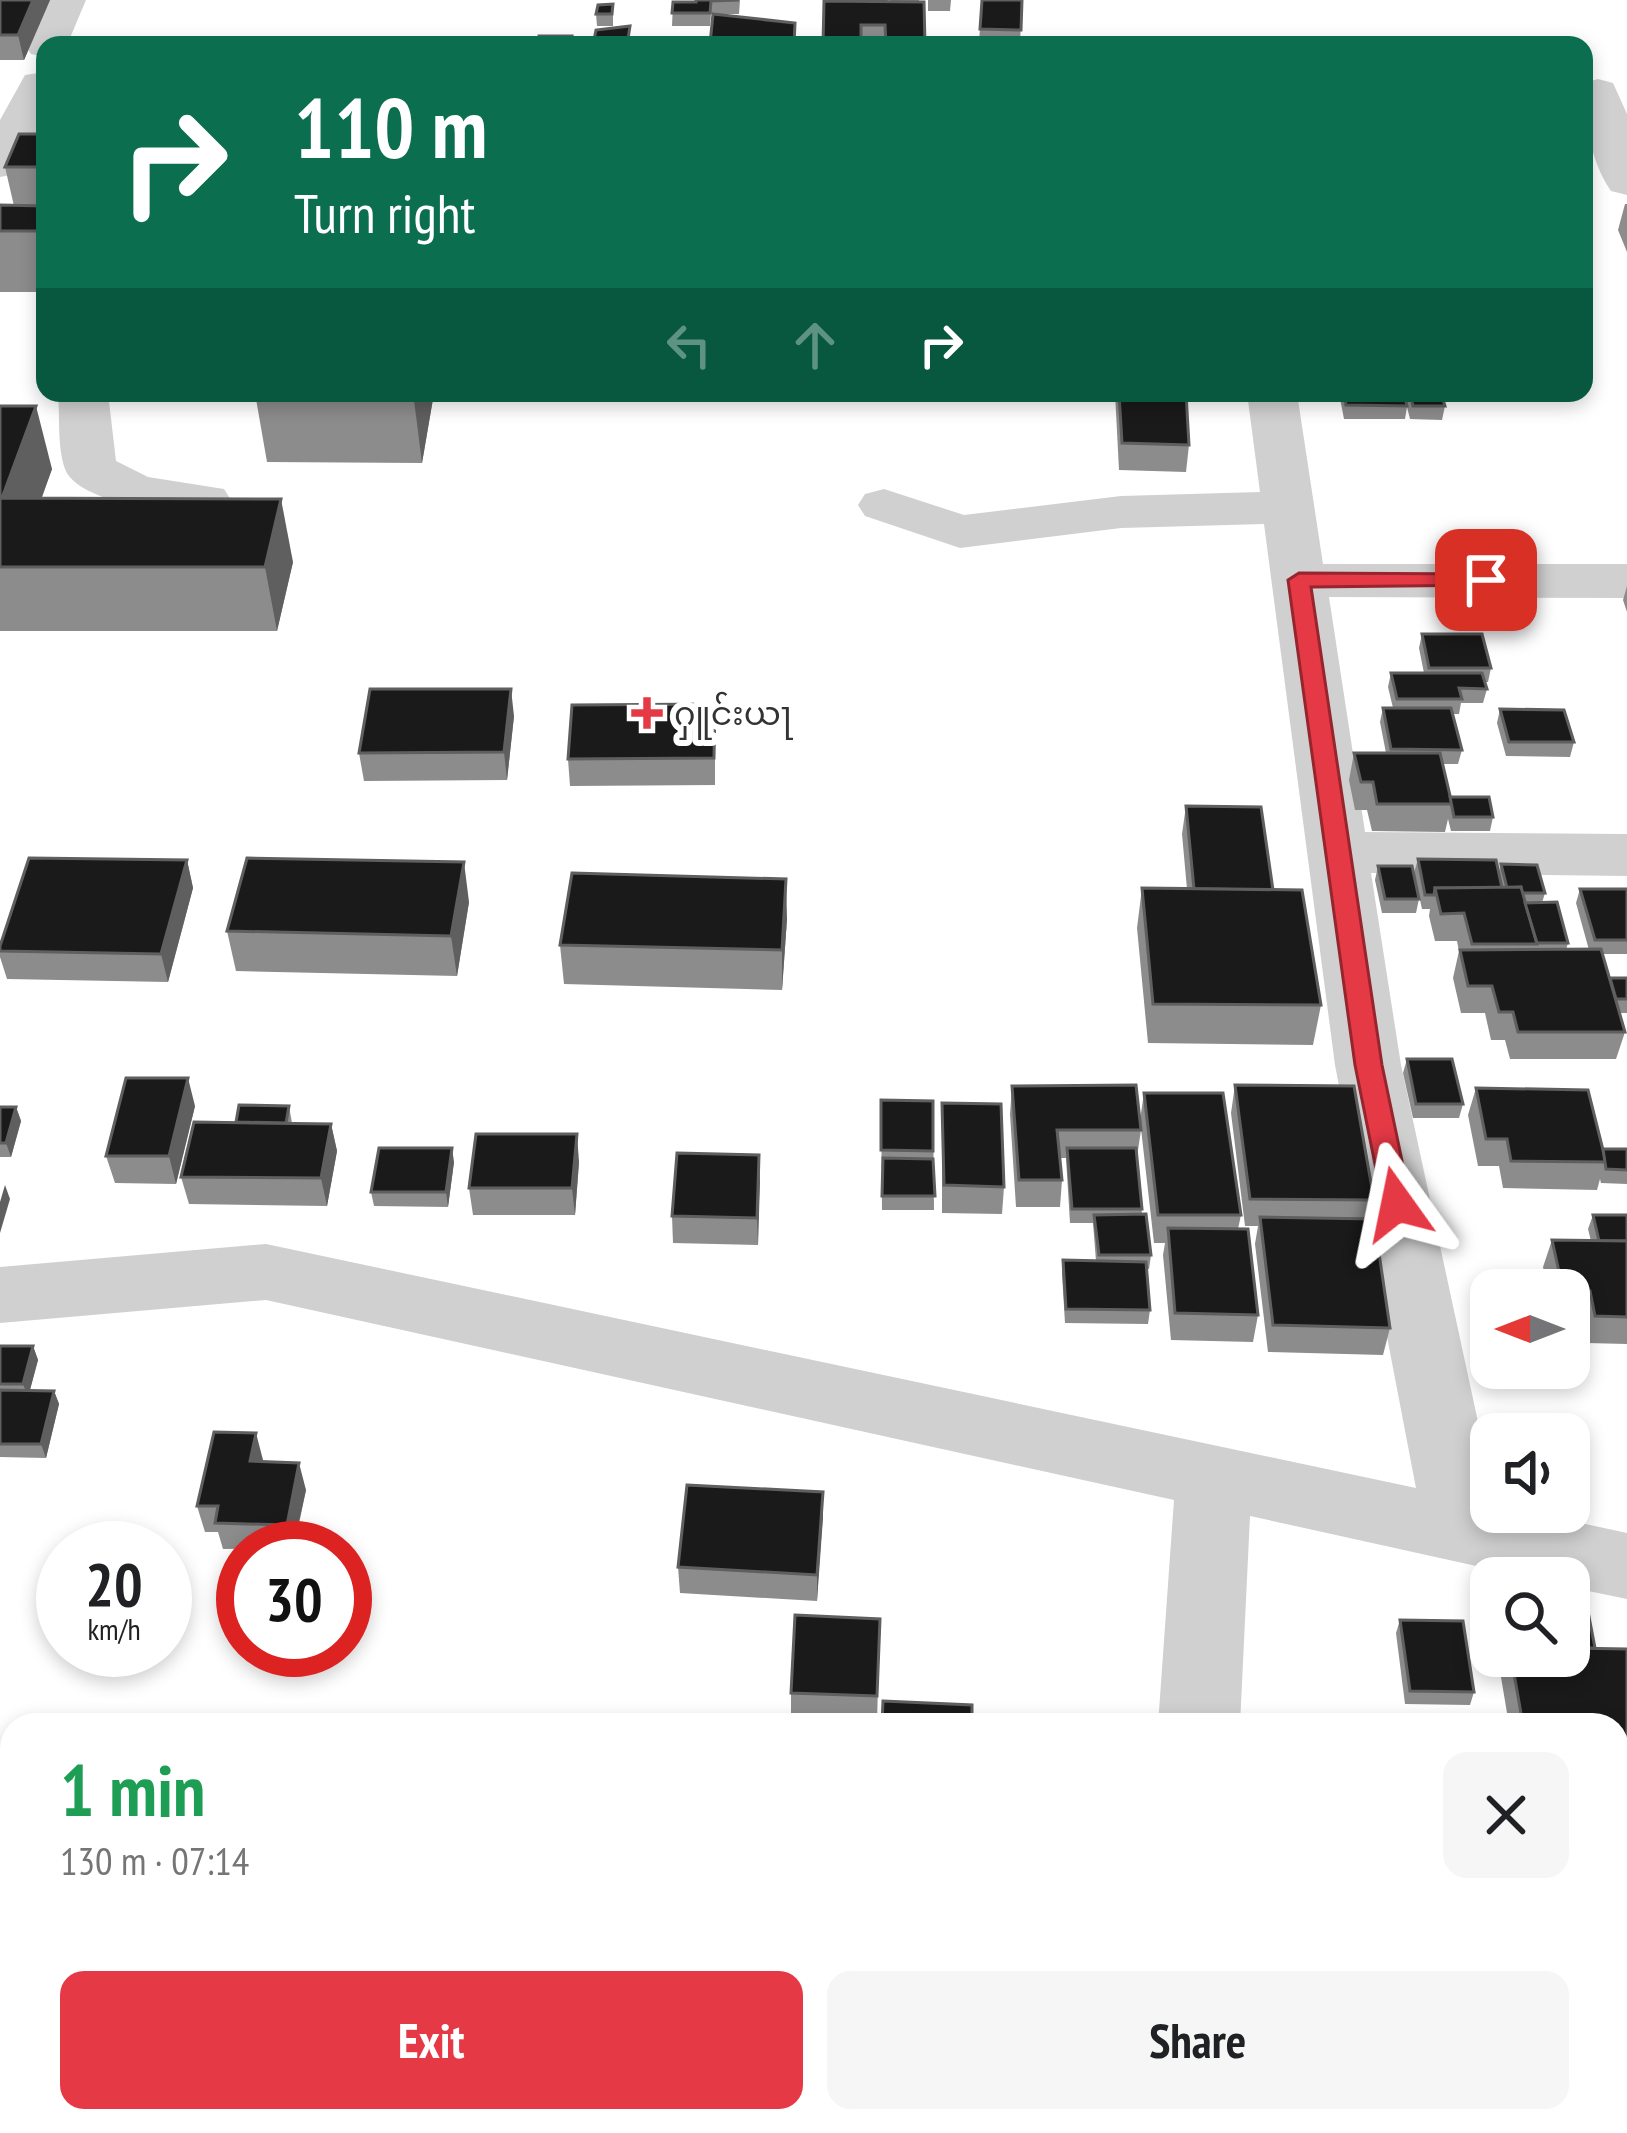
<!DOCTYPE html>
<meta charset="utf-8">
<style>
body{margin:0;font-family:"PT Sans Narrow","Noto Sans Myanmar",sans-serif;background:#f6f6f6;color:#202124;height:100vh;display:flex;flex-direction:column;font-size:45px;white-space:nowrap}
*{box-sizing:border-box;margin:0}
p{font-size:39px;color:#757577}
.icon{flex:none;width:66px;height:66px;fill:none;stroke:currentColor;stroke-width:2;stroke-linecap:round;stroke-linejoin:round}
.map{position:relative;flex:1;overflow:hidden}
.details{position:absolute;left:0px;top:1713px;width:1629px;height:420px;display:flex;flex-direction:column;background:#fff;border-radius:36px 36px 0 0;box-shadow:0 6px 18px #0003}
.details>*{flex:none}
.hud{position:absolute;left:36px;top:36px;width:1557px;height:366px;border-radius:24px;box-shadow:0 6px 18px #0003;background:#0b6e4f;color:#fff;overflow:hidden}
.needle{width:78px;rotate:270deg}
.tools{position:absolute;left:1470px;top:1269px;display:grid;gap:24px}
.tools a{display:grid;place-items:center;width:120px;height:120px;border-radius:24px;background:#fff;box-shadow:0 6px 18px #0003;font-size:60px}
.speed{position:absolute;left:36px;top:1521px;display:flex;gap:24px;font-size:60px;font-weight:700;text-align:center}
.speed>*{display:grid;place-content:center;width:156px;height:156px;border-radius:50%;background:#fff;box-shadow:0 6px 18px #0003;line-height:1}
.speed small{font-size:30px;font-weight:400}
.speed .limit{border:18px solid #d22;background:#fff;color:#111}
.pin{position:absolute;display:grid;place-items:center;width:102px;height:102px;color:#fff;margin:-51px;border-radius:24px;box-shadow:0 6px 18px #0006}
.me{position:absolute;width:132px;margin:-66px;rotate:348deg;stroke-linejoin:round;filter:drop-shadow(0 0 9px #0008)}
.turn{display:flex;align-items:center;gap:42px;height:252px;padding:0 60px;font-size:54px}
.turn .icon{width:156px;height:156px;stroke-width:2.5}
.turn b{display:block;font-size:84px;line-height:102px}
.lanes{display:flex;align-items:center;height:114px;padding:0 60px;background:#0003;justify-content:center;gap:60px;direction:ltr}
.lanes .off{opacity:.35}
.round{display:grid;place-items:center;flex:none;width:126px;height:126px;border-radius:24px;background:#f6f6f6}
.headline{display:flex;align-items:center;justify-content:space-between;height:204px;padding:0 60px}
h1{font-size:72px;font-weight:700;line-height:90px;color:#1e9e55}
.action{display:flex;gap:24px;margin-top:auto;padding:24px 60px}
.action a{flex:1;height:138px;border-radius:24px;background:#e63946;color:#fff;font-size:48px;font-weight:700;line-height:138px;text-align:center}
.action a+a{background:#f6f6f6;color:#202124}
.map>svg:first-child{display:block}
</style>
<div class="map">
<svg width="1627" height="2133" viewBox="0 0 1627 2133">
<rect width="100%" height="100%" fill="#fff"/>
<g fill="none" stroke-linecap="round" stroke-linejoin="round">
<g fill="#d0d0d0" fill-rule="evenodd">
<path d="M 44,0 L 86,0 L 67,45 L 45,45 L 45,57 L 31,54 L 25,45 Z"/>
<path d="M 45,72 L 45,118 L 16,174 L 0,177 L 0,120 L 25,75 Z"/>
<path d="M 1598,79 L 1613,83 L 1627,114 L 1627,195 L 1611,191 C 1590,161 1584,118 1584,83 Z"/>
<path d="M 58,393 L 108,393 L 116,461 L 148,477 L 224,489 L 231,500 L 224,511 C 192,519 78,505 65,469 C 57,447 60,416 58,393 Z"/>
<path d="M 1247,393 L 1297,393 L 1323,564 L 1627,564 L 1627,598 L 1329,597 L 1365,832 L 1627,834 L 1627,876 L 1371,873 L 1401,1065 L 1491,1482 L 1491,1512 L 1530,1512 L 1627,1533 L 1627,1599 L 1569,1587 L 1569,1578 L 1530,1578 L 1250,1516 L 1240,1725 L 1158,1725 L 1174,1500 L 266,1300 L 0,1323 L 0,1267 L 266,1244 L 1416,1488 L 1335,1065 L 1264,524 L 1121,528 L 960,548 L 865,516 L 858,505 L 865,494 L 884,489 L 964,515 L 1121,496 L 1260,492 Z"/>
<rect x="1130" y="2121" width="90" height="12"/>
</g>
</g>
<g fill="#8c8c8c">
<path d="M 0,0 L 50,0 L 24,60 L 0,60 Z"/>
<path d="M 740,0 L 739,14 L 711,14 L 710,26 L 672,26 L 673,2 Z"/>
<path d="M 891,0 L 919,0 L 925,45 L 823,45 L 886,2 L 891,2 Z"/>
<path d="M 928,0 L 951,0 L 950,11 L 928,11 Z"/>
<path d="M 1022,0 L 1020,43 L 979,41 L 980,29 Z"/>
<path d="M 613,4 L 613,26 L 597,26 L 596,14 Z"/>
<path d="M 45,134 L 45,292 L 0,292 L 0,205 L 14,206 L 5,167 Z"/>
<path d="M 1625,204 L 1627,204 L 1627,252 L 1618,230 Z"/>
<path d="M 258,393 L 434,393 L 422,463 L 267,462 L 256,399 Z"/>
<path d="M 1115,393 L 1186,393 L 1189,445 L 1186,472 L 1119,470 Z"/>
<path d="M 1339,393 L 1441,393 L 1445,406 L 1442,420 L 1410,419 L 1407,407 L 1405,419 L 1344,419 Z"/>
<path d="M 0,406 L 52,469 L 41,498 L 293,562 L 277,631 L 0,631 Z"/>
<path d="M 1627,586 L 1627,612 L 1623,600 Z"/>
<path d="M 1422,634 L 1491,668 L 1488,682 L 1485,682 L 1487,689 L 1483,703 L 1461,703 L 1459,714 L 1453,714 L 1462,750 L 1458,764 L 1443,764 L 1450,797 L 1493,817 L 1490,831 L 1451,831 L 1448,819 L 1445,832 L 1372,831 L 1367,810 L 1355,810 L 1349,780 L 1354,753 L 1386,753 L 1380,722 L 1383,708 L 1393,708 L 1388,687 L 1391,673 L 1424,673 L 1419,648 Z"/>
<path d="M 715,704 L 715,785 L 570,786 L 568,759 Z"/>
<path d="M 1500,709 L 1574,742 L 1570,757 L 1506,756 L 1497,723 Z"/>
<path d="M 514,716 L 507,780 L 364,781 L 359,753 Z"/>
<path d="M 1186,806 L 1273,890 L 1321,1005 L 1313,1045 L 1148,1043 L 1137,928 L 1142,888 L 1187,889 L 1182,834 Z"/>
<path d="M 1418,859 L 1499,872 L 1501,864 L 1545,893 L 1542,903 L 1568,943 L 1566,950 L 1589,950 L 1576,903 L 1580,889 L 1627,889 L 1627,954 L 1603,954 L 1610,978 L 1627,978 L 1627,1013 L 1620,1013 L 1625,1032 L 1616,1059 L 1510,1059 L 1505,1040 L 1491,1040 L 1485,1013 L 1461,1013 L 1453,978 L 1459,951 L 1457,941 L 1435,941 L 1429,916 L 1430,909 L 1422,909 L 1414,873 Z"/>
<path d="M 187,860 L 193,888 L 168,982 L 7,979 L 0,957 L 0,946 Z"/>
<path d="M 1378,866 L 1419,899 L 1416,913 L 1382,913 L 1375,880 Z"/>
<path d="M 469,902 L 457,976 L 236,971 L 227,931 Z"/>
<path d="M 787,919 L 782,990 L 564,984 L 560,945 Z"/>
<path d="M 1407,1059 L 1463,1104 L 1459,1118 L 1413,1118 L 1403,1073 Z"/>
<path d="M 1235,1085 L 1374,1200 L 1369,1219 L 1390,1328 L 1383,1355 L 1268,1352 L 1255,1244 L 1258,1226 L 1245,1226 L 1231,1113 Z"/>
<path d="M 1012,1086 L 1141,1130 L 1137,1157 L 1142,1214 L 1151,1255 L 1149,1269 L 1147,1269 L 1150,1310 L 1148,1324 L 1065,1323 L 1062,1274 L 1063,1260 L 1096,1261 L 1093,1223 L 1070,1223 L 1066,1158 L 1060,1158 L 1062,1180 L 1060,1207 L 1016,1207 L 1010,1114 Z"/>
<path d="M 1476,1088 L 1603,1149 L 1627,1149 L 1627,1184 L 1601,1183 L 1600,1179 L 1597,1190 L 1503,1188 L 1499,1166 L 1478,1166 L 1468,1115 Z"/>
<path d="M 1144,1093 L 1241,1215 L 1238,1229 L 1258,1315 L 1253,1342 L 1171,1340 L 1163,1255 L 1165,1243 L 1154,1243 L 1140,1120 Z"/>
<path d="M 881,1100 L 933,1101 L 934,1210 L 882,1210 Z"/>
<path d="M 942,1103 L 1004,1187 L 1002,1214 L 942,1213 Z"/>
<path d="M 195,1106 L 176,1184 L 115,1183 L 106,1156 Z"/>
<path d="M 289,1106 L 292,1123 L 331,1124 L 337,1151 L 327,1206 L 189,1204 L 181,1177 L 236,1122 Z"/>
<path d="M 0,1107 L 16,1107 L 21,1121 L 11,1157 L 0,1157 Z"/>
<path d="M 759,1155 L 758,1245 L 673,1243 L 672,1216 Z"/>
<path d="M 454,1162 L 448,1207 L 374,1206 L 371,1192 Z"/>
<path d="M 579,1162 L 575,1215 L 473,1215 L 469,1188 Z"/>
<path d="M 1593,1215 L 1627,1215 L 1627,1344 L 1586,1343 L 1580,1318 L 1569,1317 L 1569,1290 L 1548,1290 L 1543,1267 L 1552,1240 L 1591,1241 L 1588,1229 Z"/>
<path d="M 0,1346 L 33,1346 L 38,1360 L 30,1390 L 54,1391 L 59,1404 L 46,1458 L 0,1457 Z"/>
<path d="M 263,1460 L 263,1462 L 306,1490 L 294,1548 L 223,1549 L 218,1532 L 205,1532 L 197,1506 Z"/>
<path d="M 823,1492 L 817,1601 L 680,1593 L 678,1567 Z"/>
<path d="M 880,1619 L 877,1721 L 791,1718 L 791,1693 Z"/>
<path d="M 1400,1620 L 1474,1692 L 1470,1705 L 1405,1704 L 1396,1633 Z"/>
<path d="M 1595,1648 L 1627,1649 L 1627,1869 L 1617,1868 L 1617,1725 L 1509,1725 L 1500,1671 L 1506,1656 L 1569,1656 Z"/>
<path d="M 1428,2121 L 1507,2121 L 1509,2133 L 1429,2133 Z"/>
<path d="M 1541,2121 L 1617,2121 L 1627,2133 L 1543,2133 Z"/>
</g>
<g fill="#5f5f5f">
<path d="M 33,0 L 50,0 L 24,60 L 18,35 Z"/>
<path d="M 415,393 L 434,393 L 422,463 L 414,400 Z"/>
<path d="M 36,406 L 52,469 L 19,562 L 2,498 Z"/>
<path d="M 281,499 L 293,562 L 277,631 L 265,567 Z"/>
<path d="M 511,689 L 514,716 L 507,780 L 504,752 Z"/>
<path d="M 187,860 L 193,888 L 168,982 L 161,954 Z"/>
<path d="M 464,862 L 469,902 L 457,976 L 451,936 Z"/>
<path d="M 786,879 L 787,919 L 782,990 L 782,950 Z"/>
<path d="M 188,1078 L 195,1106 L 176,1184 L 169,1156 Z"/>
<path d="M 16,1107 L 21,1121 L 11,1157 L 6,1143 Z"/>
<path d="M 331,1124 L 337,1151 L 327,1206 L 321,1178 Z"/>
<path d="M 577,1134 L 579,1162 L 575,1215 L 572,1188 Z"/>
<path d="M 452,1148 L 454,1162 L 448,1207 L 446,1192 Z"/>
<path d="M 759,1155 L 760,1182 L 758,1245 L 757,1218 Z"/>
<path d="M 5,1185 L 10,1199 L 0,1233 L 0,1202 Z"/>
<path d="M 33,1346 L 38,1360 L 28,1397 L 23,1384 Z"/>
<path d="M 54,1391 L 59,1404 L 46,1458 L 41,1444 Z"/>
<path d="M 256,1433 L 263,1460 L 257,1488 L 250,1461 Z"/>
<path d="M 299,1463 L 306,1490 L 293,1548 L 287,1525 Z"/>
<path d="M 823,1492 L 823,1518 L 817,1601 L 817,1575 Z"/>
</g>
<g fill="#1a1a1a" stroke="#5f5f5f" stroke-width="3">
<path d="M 0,0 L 33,0 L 18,35 L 0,35 Z"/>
<path d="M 696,0 L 739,0 L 711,1 L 710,13 L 672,13 L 673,2 L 696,2 Z"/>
<rect x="831" y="0" width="55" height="1"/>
<path d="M 982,0 L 1022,0 L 1021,30 L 980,29 Z"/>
<path d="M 824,1 L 924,2 L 925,45 L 886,45 L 885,25 L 861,25 L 861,45 L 823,45 Z"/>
<path d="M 613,4 L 612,14 L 596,14 L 598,5 Z"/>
<path d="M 713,14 L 795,23 L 794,45 L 710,44 Z"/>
<path d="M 630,26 L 627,45 L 593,45 L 596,30 Z"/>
<path d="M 539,36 L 572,36 L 571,45 L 538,45 Z"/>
<path d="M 19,134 L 45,134 L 45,167 L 5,167 Z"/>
<path d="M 0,205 L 45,206 L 45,231 L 0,231 Z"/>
<path d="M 258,393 L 415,393 L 414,400 L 256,399 Z"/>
<path d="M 1119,393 L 1186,393 L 1189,445 L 1122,443 Z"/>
<path d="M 1344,393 L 1404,393 L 1407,406 L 1346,405 Z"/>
<path d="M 1410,393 L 1441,393 L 1445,406 L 1413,406 Z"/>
<path d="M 0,406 L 36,406 L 2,498 L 281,499 L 265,567 L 0,567 Z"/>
<path d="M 1422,634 L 1482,634 L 1491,668 L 1429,668 Z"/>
<path d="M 1391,673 L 1482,673 L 1487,689 L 1459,688 L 1462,699 L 1397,699 Z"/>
<path d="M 370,689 L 511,689 L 504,752 L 359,753 Z"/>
<path d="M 715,704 L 714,758 L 568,759 L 572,705 Z"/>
<path d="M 1383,708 L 1451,708 L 1462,750 L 1391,749 Z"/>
<path d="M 1500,709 L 1564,710 L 1574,742 L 1509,742 Z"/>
<path d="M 1354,753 L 1440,753 L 1452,804 L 1377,804 L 1373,782 L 1361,782 Z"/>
<path d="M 1450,797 L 1489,797 L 1493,817 L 1454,817 Z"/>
<path d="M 1186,806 L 1261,807 L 1273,890 L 1194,889 Z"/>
<path d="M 29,858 L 187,860 L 161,954 L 0,951 L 0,946 Z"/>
<path d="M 247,858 L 464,862 L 451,936 L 227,931 Z"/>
<path d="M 1418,859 L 1496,860 L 1502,888 L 1435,888 L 1434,895 L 1425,895 Z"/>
<path d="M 1501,864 L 1537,865 L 1545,893 L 1522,893 L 1521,887 L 1507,888 Z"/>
<path d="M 1378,866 L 1412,866 L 1419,899 L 1385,899 Z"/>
<path d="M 572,873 L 786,879 L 782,950 L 560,945 Z"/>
<path d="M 1521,887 L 1537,944 L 1472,944 L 1464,913 L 1441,914 L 1435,888 Z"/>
<path d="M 1142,888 L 1302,890 L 1321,1005 L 1153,1004 Z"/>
<path d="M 1580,889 L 1627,889 L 1627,940 L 1595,940 Z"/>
<path d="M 1557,902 L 1568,943 L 1537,943 L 1525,903 Z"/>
<path d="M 1601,949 L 1625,1032 L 1518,1032 L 1513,1012 L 1499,1012 L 1492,986 L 1468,986 L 1460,950 Z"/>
<path d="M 1610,978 L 1627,978 L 1627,999 L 1616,999 Z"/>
<path d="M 1407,1059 L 1452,1059 L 1463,1104 L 1416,1104 Z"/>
<path d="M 126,1078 L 188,1078 L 169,1156 L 106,1156 Z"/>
<path d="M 1136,1085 L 1141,1130 L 1057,1130 L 1062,1180 L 1019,1180 L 1012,1086 Z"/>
<path d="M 1235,1085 L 1354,1086 L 1374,1200 L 1250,1199 Z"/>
<path d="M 1476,1088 L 1588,1090 L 1606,1162 L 1511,1161 L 1507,1139 L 1486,1139 Z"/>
<path d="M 1144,1093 L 1223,1093 L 1241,1215 L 1158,1215 Z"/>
<path d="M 881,1100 L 933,1101 L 933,1151 L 881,1150 Z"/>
<path d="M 942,1103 L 1001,1104 L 1004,1187 L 944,1185 Z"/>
<path d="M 239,1105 L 289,1106 L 286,1123 L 236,1122 Z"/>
<path d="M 0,1107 L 16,1107 L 6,1143 L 0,1143 Z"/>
<path d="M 194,1122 L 331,1124 L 321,1178 L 181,1177 Z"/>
<path d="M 476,1134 L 577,1134 L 572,1188 L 469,1188 Z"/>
<path d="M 379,1148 L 452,1148 L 446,1192 L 371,1192 Z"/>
<path d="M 1067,1148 L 1136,1148 L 1142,1209 L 1072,1209 Z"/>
<path d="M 1603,1149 L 1627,1149 L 1627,1170 L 1606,1169 Z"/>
<path d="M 677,1153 L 759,1155 L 757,1218 L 672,1216 Z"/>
<path d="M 883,1158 L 933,1159 L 935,1196 L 882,1196 Z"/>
<path d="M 1146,1214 L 1151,1255 L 1099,1255 L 1094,1215 Z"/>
<path d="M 1593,1215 L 1627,1215 L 1627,1241 L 1599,1241 Z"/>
<path d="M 1260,1217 L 1374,1219 L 1390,1328 L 1273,1325 Z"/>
<path d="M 1168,1228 L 1248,1229 L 1258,1315 L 1175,1313 Z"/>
<path d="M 1552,1240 L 1627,1241 L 1627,1317 L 1595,1316 L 1590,1291 L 1563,1290 Z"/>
<path d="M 1063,1260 L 1146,1262 L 1150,1310 L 1066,1309 Z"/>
<path d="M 0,1346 L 33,1346 L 23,1384 L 0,1384 Z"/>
<path d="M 0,1390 L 54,1391 L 41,1444 L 0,1444 Z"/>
<path d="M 214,1432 L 256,1433 L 250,1461 L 299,1463 L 287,1525 L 215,1523 L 218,1506 L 197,1506 Z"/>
<path d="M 687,1485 L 823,1492 L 817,1575 L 678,1567 Z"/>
<path d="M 1569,1601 L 1586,1601 L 1595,1648 L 1569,1648 Z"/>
<path d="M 795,1615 L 880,1619 L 877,1696 L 791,1693 Z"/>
<path d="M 1400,1620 L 1463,1621 L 1474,1692 L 1410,1691 Z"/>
<path d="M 1569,1648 L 1627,1649 L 1627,1740 L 1617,1740 L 1617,1725 L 1523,1725 L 1511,1656 L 1569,1656 Z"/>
<path d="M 883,1701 L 972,1705 L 972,1725 L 882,1725 Z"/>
<path d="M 1617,1764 L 1627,1764 L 1627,1844 L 1625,1844 L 1617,1808 Z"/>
<path d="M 1617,2069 L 1627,2069 L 1627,2133 L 1558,2133 L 1556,2121 L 1617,2121 Z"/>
<path d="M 814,2121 L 924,2121 L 923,2133 L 813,2133 Z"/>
<path d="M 1434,2121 L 1507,2121 L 1509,2133 L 1436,2133 Z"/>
</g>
<path fill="#e63946" stroke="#96252e" stroke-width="3" d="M 1486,574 L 1498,580 L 1494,585 L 1311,587 L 1382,1065 L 1411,1204 L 1397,1215 L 1383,1204 L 1355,1065 L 1288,580 L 1299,573 Z"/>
<path fill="#e63946" stroke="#fff" stroke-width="4.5" d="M641 695h12v12h12v12h-12v12h-12v-12h-12v-12h12z"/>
<g text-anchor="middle" stroke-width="12" stroke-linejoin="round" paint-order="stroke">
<g font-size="33" fill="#333" stroke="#fff" text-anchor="start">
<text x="674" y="725">ႁူင်းယႃ</text>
</g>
</g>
</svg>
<div class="tools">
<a><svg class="needle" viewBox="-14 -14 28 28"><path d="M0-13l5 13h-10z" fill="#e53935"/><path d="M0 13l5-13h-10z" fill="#757577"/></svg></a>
<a><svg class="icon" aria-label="sound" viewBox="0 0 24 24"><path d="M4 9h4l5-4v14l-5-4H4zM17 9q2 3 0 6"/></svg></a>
<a><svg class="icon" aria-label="search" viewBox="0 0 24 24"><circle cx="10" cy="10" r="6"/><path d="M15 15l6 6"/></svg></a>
</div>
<div class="speed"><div>20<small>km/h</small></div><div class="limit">30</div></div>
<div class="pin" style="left:1486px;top:580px;background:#d93025"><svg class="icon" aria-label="arrive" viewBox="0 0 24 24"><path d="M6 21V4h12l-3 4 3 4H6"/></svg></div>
<svg class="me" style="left:1397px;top:1204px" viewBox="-20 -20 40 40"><path d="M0-17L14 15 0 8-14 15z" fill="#e63946" stroke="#fff" stroke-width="4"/></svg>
<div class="hud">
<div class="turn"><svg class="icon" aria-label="right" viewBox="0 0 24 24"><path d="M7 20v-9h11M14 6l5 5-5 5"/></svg><div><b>110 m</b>Turn right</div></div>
<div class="lanes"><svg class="icon off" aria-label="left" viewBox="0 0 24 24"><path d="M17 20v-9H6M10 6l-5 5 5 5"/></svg><svg class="icon off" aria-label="ahead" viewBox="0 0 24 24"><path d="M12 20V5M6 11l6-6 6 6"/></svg><svg class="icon" aria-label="right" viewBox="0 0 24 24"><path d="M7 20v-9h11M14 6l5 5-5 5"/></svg></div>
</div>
<section class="details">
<div class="headline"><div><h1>1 min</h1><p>130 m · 07:14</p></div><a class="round"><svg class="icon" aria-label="close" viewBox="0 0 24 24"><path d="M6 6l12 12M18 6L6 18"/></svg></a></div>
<div class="action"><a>Exit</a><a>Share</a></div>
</section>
</div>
